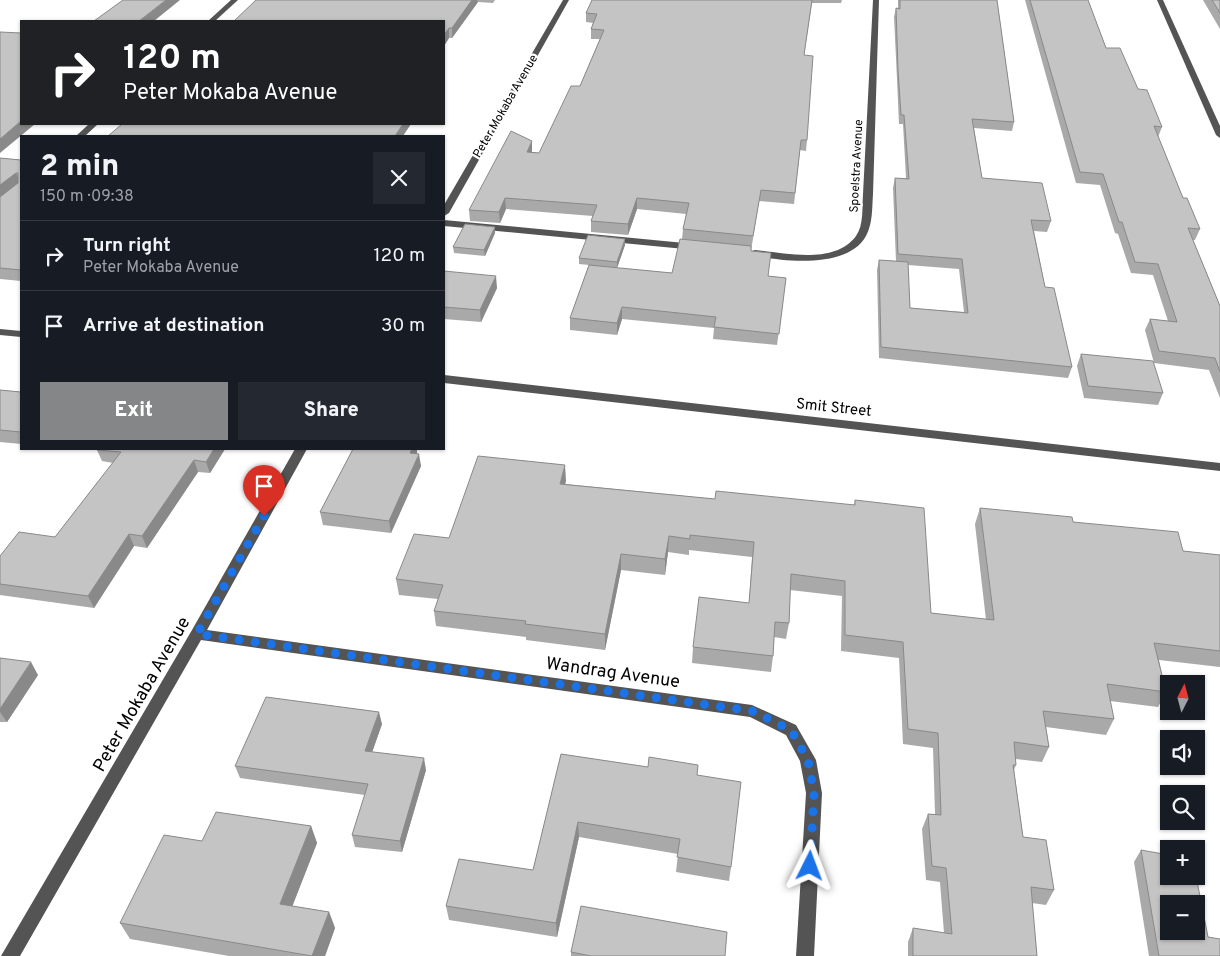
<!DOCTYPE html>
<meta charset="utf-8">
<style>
body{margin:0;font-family:Overpass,sans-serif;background:#242831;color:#f1f3f6;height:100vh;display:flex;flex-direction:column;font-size:19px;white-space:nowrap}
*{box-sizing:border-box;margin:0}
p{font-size:16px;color:#9ea1a6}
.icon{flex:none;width:28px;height:28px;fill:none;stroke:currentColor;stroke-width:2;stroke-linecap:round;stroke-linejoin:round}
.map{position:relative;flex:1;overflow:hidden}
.sheet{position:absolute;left:20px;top:135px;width:425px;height:315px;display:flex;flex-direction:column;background:#171b24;border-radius:0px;box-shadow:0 1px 4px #0004}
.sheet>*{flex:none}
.top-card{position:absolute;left:20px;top:20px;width:425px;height:105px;border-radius:0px;box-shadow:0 1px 4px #0004;background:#202124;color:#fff;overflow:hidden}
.needle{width:32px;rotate:6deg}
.tools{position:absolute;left:1160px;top:675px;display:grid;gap:10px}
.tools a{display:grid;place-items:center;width:45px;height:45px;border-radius:0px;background:#171b24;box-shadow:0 1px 4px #0004;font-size:25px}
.pin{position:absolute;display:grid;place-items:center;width:42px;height:42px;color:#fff;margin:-51px -21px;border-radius:50% 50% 50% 0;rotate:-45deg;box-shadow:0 0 5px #0007}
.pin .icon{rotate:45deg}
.me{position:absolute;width:55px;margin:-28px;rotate:3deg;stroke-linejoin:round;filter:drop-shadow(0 0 4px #0008)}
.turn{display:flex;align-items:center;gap:18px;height:105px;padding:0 20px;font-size:22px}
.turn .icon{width:65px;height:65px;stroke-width:2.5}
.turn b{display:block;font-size:35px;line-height:42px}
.round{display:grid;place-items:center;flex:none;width:52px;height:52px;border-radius:0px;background:#242831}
.summary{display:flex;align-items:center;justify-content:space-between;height:85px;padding:0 20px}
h1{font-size:30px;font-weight:800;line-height:38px}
.cta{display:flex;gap:10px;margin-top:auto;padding:10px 20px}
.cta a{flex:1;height:58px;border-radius:0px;background:#858687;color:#fff;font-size:20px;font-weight:800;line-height:58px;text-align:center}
.cta a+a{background:#242831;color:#f1f3f6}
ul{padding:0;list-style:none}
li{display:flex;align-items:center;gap:15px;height:70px;padding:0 20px;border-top:1px solid #363941}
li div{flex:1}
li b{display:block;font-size:19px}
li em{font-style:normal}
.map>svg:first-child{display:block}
</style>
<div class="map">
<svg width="1220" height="956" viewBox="0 0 1220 956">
<rect width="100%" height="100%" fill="#fff"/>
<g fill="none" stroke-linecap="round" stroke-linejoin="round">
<g fill="#545454" fill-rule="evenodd">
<path d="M 231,0 L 238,0 L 215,21 L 208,21 Z"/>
<path d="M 563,0 L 569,0 L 449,213 L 444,216 L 444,205 Z"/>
<path d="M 873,0 L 879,0 L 873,194 C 872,207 873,223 866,236 C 848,269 782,262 752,255 L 752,251 L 755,250 C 785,253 835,265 856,236 C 864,225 862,207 863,194 Z"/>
<path d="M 1157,0 L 1163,0 L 1220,126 L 1220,138 L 1216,135 Z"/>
<path d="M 89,124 L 98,124 L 85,136 L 76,136 Z"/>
<path d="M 444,220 L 695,244 L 700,247 L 695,250 L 444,226 Z"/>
<path d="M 0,329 L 21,331 L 21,337 L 0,335 Z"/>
<path d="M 444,375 L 1220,463 L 1220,471 L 444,383 Z"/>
<path d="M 295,449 L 307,449 L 207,630 L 752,705 L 796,725 L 816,760 L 822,793 L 814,956 L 796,956 L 806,793 L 800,761 L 786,735 L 750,717 L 201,640 L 20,956 L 1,956 L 192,630 Z"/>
</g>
</g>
<g fill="#a9a9a9" fill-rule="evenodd">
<path d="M 256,0 L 495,0 L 493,3 L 478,2 L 452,38 L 449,38 L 444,46 L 444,21 Z"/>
<path d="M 592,0 L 842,0 L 841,3 L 812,3 L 804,55 L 807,140 L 806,151 L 800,150 L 794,204 L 759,201 L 751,251 L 768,276 L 786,278 L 777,345 L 713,339 L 714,328 L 622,319 L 617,335 L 570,330 L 570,318 L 589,265 L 579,264 L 579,258 L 625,239 L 625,245 L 617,268 L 672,273 L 682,239 L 683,229 L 686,214 L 637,209 L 628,235 L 591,232 L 591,221 L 593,216 L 506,209 L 500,223 L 470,221 L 469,210 L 532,151 L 532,152 L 539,153 L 580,86 L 600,39 L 591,39 L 591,29 L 593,23 L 586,22 L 586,13 Z"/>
<path d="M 898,0 L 997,0 L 1014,122 L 1012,131 L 974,128 L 982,178 L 1051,221 L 1047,232 L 1034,231 L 1045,287 L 1072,367 L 1068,378 L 879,358 L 877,270 L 879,260 L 896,261 L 893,188 L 895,178 L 906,178 L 903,124 L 899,124 L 897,79 L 894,17 L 896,8 L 898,8 ZM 908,265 L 959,269 L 964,312 L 910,308 Z"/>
<path d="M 1025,0 L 1088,0 L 1106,48 L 1138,89 L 1162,127 L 1158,137 L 1183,198 L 1200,229 L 1195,240 L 1193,240 L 1220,306 L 1220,398 L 1209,370 L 1154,363 L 1145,330 L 1150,319 L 1168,321 L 1153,275 L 1131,273 L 1118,234 L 1115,233 L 1100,185 L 1076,183 Z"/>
<path d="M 1203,0 L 1220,0 L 1220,29 Z"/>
<path d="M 0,158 L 21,160 L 21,281 L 0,279 Z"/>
<path d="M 495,227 L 495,233 L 485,256 L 454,253 L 453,247 Z"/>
<path d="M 444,271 L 497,288 L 481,322 L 444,319 Z"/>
<path d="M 1081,354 L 1163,393 L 1158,405 L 1084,398 L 1077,366 Z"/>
<path d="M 0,390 L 21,392 L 21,444 L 0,442 Z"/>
<path d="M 225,449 L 210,473 L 198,472 L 147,548 L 134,546 L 94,608 L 0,595 L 0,556 L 55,537 L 113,463 L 102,461 L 97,450 Z"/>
<path d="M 353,449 L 417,449 L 417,453 L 421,466 L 391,533 L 323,525 L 320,512 Z"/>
<path d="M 566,481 L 565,484 L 715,499 L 854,505 L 855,500 L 931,613 L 986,620 L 975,524 L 980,508 L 1073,522 L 1183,551 L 1220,555 L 1220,667 L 1159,660 L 1166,692 L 1158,707 L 1110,701 L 1114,719 L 1106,735 L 1046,727 L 1049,747 L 1042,762 L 1015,759 L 1016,765 L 1014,770 L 1023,837 L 1054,890 L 1046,905 L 1032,903 L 1037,956 L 908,956 L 908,942 L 913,928 L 944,933 L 940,882 L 926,880 L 922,829 L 928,814 L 935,814 L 933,748 L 903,744 L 899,658 L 841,651 L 842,596 L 790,590 L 789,623 L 786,639 L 774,637 L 773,656 L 771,672 L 692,663 L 693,647 L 749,603 L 752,557 L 689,550 L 689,555 L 668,552 L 665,575 L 621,570 L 605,650 L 526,640 L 526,637 L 436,626 L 434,611 L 438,599 L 399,595 L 396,579 L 449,538 Z"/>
<path d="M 0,658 L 38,675 L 7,722 L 0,722 Z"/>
<path d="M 382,724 L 372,752 L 426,770 L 402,852 L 355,847 L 352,835 L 365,795 L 240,778 L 235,766 Z"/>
<path d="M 561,754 L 698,775 L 731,867 L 729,881 L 676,872 L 678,854 L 579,837 L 557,937 L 449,920 L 446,906 L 533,870 Z"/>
<path d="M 311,826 L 317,843 L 292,906 L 329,912 L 335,928 L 325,956 L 229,956 L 130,939 L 120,923 L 202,841 Z"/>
<path d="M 1141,850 L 1208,937 L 1220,956 L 1149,956 L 1134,862 Z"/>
<path d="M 571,952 L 725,956 L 571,956 Z"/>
</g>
<g fill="#898989">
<path d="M 166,0 L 180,0 L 154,21 L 139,21 Z"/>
<path d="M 472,0 L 477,0 L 478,2 L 452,38 L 452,28 Z"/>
<path d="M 449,28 L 449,38 L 444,46 L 444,35 Z"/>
<path d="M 21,121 L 21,124 L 35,124 L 0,153 L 0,139 Z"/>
<path d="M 403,124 L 411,124 L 403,136 L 395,136 Z"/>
<path d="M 532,141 L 532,151 L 527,162 L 527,152 Z"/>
<path d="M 16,173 L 20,184 L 0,200 L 0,185 Z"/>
<path d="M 505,198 L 506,209 L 500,223 L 499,212 Z"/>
<path d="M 637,198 L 637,209 L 628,235 L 628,224 Z"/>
<path d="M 495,227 L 495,233 L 485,256 L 484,250 Z"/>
<path d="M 625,239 L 625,245 L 617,268 L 617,262 Z"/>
<path d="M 496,276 L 497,288 L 481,322 L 480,310 Z"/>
<path d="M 622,307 L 622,319 L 617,335 L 617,323 Z"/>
<path d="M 214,449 L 225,449 L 210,473 L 206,462 Z"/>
<path d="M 412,449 L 417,449 L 417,453 L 412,465 L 410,453 Z"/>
<path d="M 419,454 L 421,466 L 391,533 L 389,521 Z"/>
<path d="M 194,460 L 198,472 L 147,548 L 142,536 Z"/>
<path d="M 565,465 L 566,481 L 561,499 L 560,484 Z"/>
<path d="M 129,534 L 134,546 L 94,608 L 88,596 Z"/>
<path d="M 669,536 L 668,552 L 665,575 L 665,559 Z"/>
<path d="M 621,554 L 621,570 L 605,650 L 605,634 Z"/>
<path d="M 31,662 L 38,675 L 7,722 L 0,712 L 0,709 Z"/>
<path d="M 379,712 L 382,724 L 368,764 L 365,751 Z"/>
<path d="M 424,758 L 426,770 L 402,852 L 400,841 Z"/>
<path d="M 578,822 L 579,837 L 557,937 L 556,923 Z"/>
<path d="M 311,826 L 317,843 L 287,920 L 280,904 Z"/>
<path d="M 329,912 L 335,928 L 325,956 L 312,956 Z"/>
</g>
<g fill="#c4c4c4" stroke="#898989" fill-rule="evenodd">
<path d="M 123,0 L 166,0 L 139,21 L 94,21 Z"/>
<path d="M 256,0 L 472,0 L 452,28 L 449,28 L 444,35 L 444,21 L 234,21 Z"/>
<path d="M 592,0 L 812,0 L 804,55 L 813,56 L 807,140 L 801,140 L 795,193 L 761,190 L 753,236 L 683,229 L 689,203 L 637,198 L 628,224 L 591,221 L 597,205 L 505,198 L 499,212 L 469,210 L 511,131 L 532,141 L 527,152 L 539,153 L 571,86 L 580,86 L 604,30 L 591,29 L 597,14 L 586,13 Z"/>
<path d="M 900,0 L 997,0 L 1014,122 L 972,119 L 982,178 L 1042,183 L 1051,221 L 1031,220 L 1045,287 L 1054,288 L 1072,367 L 881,347 L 879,260 L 908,262 L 910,308 L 968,313 L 962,259 L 898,254 L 895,178 L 909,179 L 904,115 L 901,115 L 898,70 L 896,8 L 900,9 Z"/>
<path d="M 1030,0 L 1088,0 L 1106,48 L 1120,48 L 1138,89 L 1147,90 L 1162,127 L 1154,126 L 1183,198 L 1187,198 L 1200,229 L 1188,228 L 1220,306 L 1220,372 L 1215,358 L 1159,351 L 1150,319 L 1177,322 L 1158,264 L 1135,262 L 1122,222 L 1119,222 L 1103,174 L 1080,172 Z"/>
<path d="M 1212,0 L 1220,0 L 1220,13 Z"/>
<path d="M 0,32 L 21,33 L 21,121 L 0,139 Z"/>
<path d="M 122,124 L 403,124 L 395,136 L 108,136 Z"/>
<path d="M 0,158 L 21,160 L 21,270 L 0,268 L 0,197 L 18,183 L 18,173 L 16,173 L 0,185 Z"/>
<path d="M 465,224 L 495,227 L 484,250 L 453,247 Z"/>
<path d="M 588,235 L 625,239 L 617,262 L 579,258 Z"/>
<path d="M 680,239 L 751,246 L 751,251 L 771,253 L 768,276 L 786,278 L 779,334 L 714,327 L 716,317 L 622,307 L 617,323 L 570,318 L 589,265 L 672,273 Z"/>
<path d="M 444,271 L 496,276 L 480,310 L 444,307 Z"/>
<path d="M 1081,354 L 1153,361 L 1163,393 L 1088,386 Z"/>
<path d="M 0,390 L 21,392 L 21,432 L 0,430 Z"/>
<path d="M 98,449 L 214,449 L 206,462 L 194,460 L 142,536 L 129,534 L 88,596 L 0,584 L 0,556 L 19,532 L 55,537 L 121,452 L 97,450 Z"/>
<path d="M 353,449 L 412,449 L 410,453 L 419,454 L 389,521 L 320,512 Z"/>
<path d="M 478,456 L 565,465 L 560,484 L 715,499 L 716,491 L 855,505 L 855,500 L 924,508 L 931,613 L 994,620 L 980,508 L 1072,517 L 1073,522 L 1178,532 L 1183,551 L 1220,555 L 1220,651 L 1154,643 L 1166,692 L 1107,684 L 1114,719 L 1043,711 L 1049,747 L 1014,742 L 1016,765 L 1013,765 L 1023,837 L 1046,840 L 1054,890 L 1031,887 L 1037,956 L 913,956 L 913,928 L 952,934 L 946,868 L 932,866 L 928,814 L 941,815 L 938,733 L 908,729 L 903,642 L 845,635 L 845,581 L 791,574 L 789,623 L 775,622 L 773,656 L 693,647 L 699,597 L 749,603 L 754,542 L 690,535 L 690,539 L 669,536 L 665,559 L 621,554 L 605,634 L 525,624 L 526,621 L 434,611 L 443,585 L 396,579 L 414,534 L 449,538 Z"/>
<path d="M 0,658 L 31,662 L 0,709 Z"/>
<path d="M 266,697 L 379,712 L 365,751 L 424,758 L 400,841 L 352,835 L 368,784 L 235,766 Z"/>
<path d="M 561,754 L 648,767 L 649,757 L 698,765 L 697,775 L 741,782 L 731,867 L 677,857 L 680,839 L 578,822 L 556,923 L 446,906 L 459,859 L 533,870 Z"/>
<path d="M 216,812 L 311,826 L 280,904 L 329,912 L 312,956 L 120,923 L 164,835 L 202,841 Z"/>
<path d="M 1141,850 L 1169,855 L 1169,876 L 1196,876 L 1208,937 L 1220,939 L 1220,956 L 1159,956 ZM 1169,904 L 1196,904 L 1196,931 L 1169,931 Z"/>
<path d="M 581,906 L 727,932 L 725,956 L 591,956 L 571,952 Z"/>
</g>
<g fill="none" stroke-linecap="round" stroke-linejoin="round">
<path stroke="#1a73e8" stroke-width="9" stroke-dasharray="0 16.2" d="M 264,516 L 197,634 L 752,711 L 791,730 L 808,760 L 814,793 L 810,866"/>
</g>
<g text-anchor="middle" stroke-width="4.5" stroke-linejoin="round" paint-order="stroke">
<g font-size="12" fill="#000" stroke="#fff">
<text transform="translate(505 106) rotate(-60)" y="4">Peter Mokaba Avenue</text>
<text transform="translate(856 166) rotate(-87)" y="4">Spoelstra Avenue</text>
</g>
<g font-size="15" fill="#000" stroke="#fff">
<text transform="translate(834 407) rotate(6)" y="5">Smit Street</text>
</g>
<g font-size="18" fill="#000" stroke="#fff">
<text transform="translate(613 672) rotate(8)" y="6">Wandrag Avenue</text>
<text transform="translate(141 694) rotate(-60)" y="6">Peter Mokaba Avenue</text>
</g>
</g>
</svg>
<div class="tools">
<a><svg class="needle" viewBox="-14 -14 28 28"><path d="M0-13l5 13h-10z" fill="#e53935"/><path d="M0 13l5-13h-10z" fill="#9ea1a6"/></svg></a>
<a><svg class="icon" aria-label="sound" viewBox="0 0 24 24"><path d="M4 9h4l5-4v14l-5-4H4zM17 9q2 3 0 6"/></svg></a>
<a><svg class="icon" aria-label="search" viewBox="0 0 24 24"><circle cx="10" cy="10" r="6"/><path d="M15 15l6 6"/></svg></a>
<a>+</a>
<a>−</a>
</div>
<div class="pin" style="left:264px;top:516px;background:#d93025"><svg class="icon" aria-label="arrive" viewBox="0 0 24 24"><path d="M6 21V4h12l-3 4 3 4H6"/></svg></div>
<svg class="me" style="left:810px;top:866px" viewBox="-20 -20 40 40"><path d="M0-17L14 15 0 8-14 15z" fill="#1a73e8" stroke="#fff" stroke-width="4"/></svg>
<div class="top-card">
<div class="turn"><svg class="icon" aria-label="right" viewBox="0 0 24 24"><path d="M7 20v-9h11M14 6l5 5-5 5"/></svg><div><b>120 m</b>Peter Mokaba Avenue</div></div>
</div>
<section class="sheet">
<div class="summary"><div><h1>2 min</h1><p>150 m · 09:38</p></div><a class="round"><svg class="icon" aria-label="close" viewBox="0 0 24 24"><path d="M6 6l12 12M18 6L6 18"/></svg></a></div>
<ul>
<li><svg class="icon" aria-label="right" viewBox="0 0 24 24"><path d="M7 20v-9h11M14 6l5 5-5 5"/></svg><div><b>Turn right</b><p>Peter Mokaba Avenue</p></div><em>120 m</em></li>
<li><svg class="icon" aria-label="arrive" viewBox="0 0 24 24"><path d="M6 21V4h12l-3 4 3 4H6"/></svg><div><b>Arrive at destination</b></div><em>30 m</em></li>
</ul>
<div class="cta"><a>Exit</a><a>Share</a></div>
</section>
</div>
